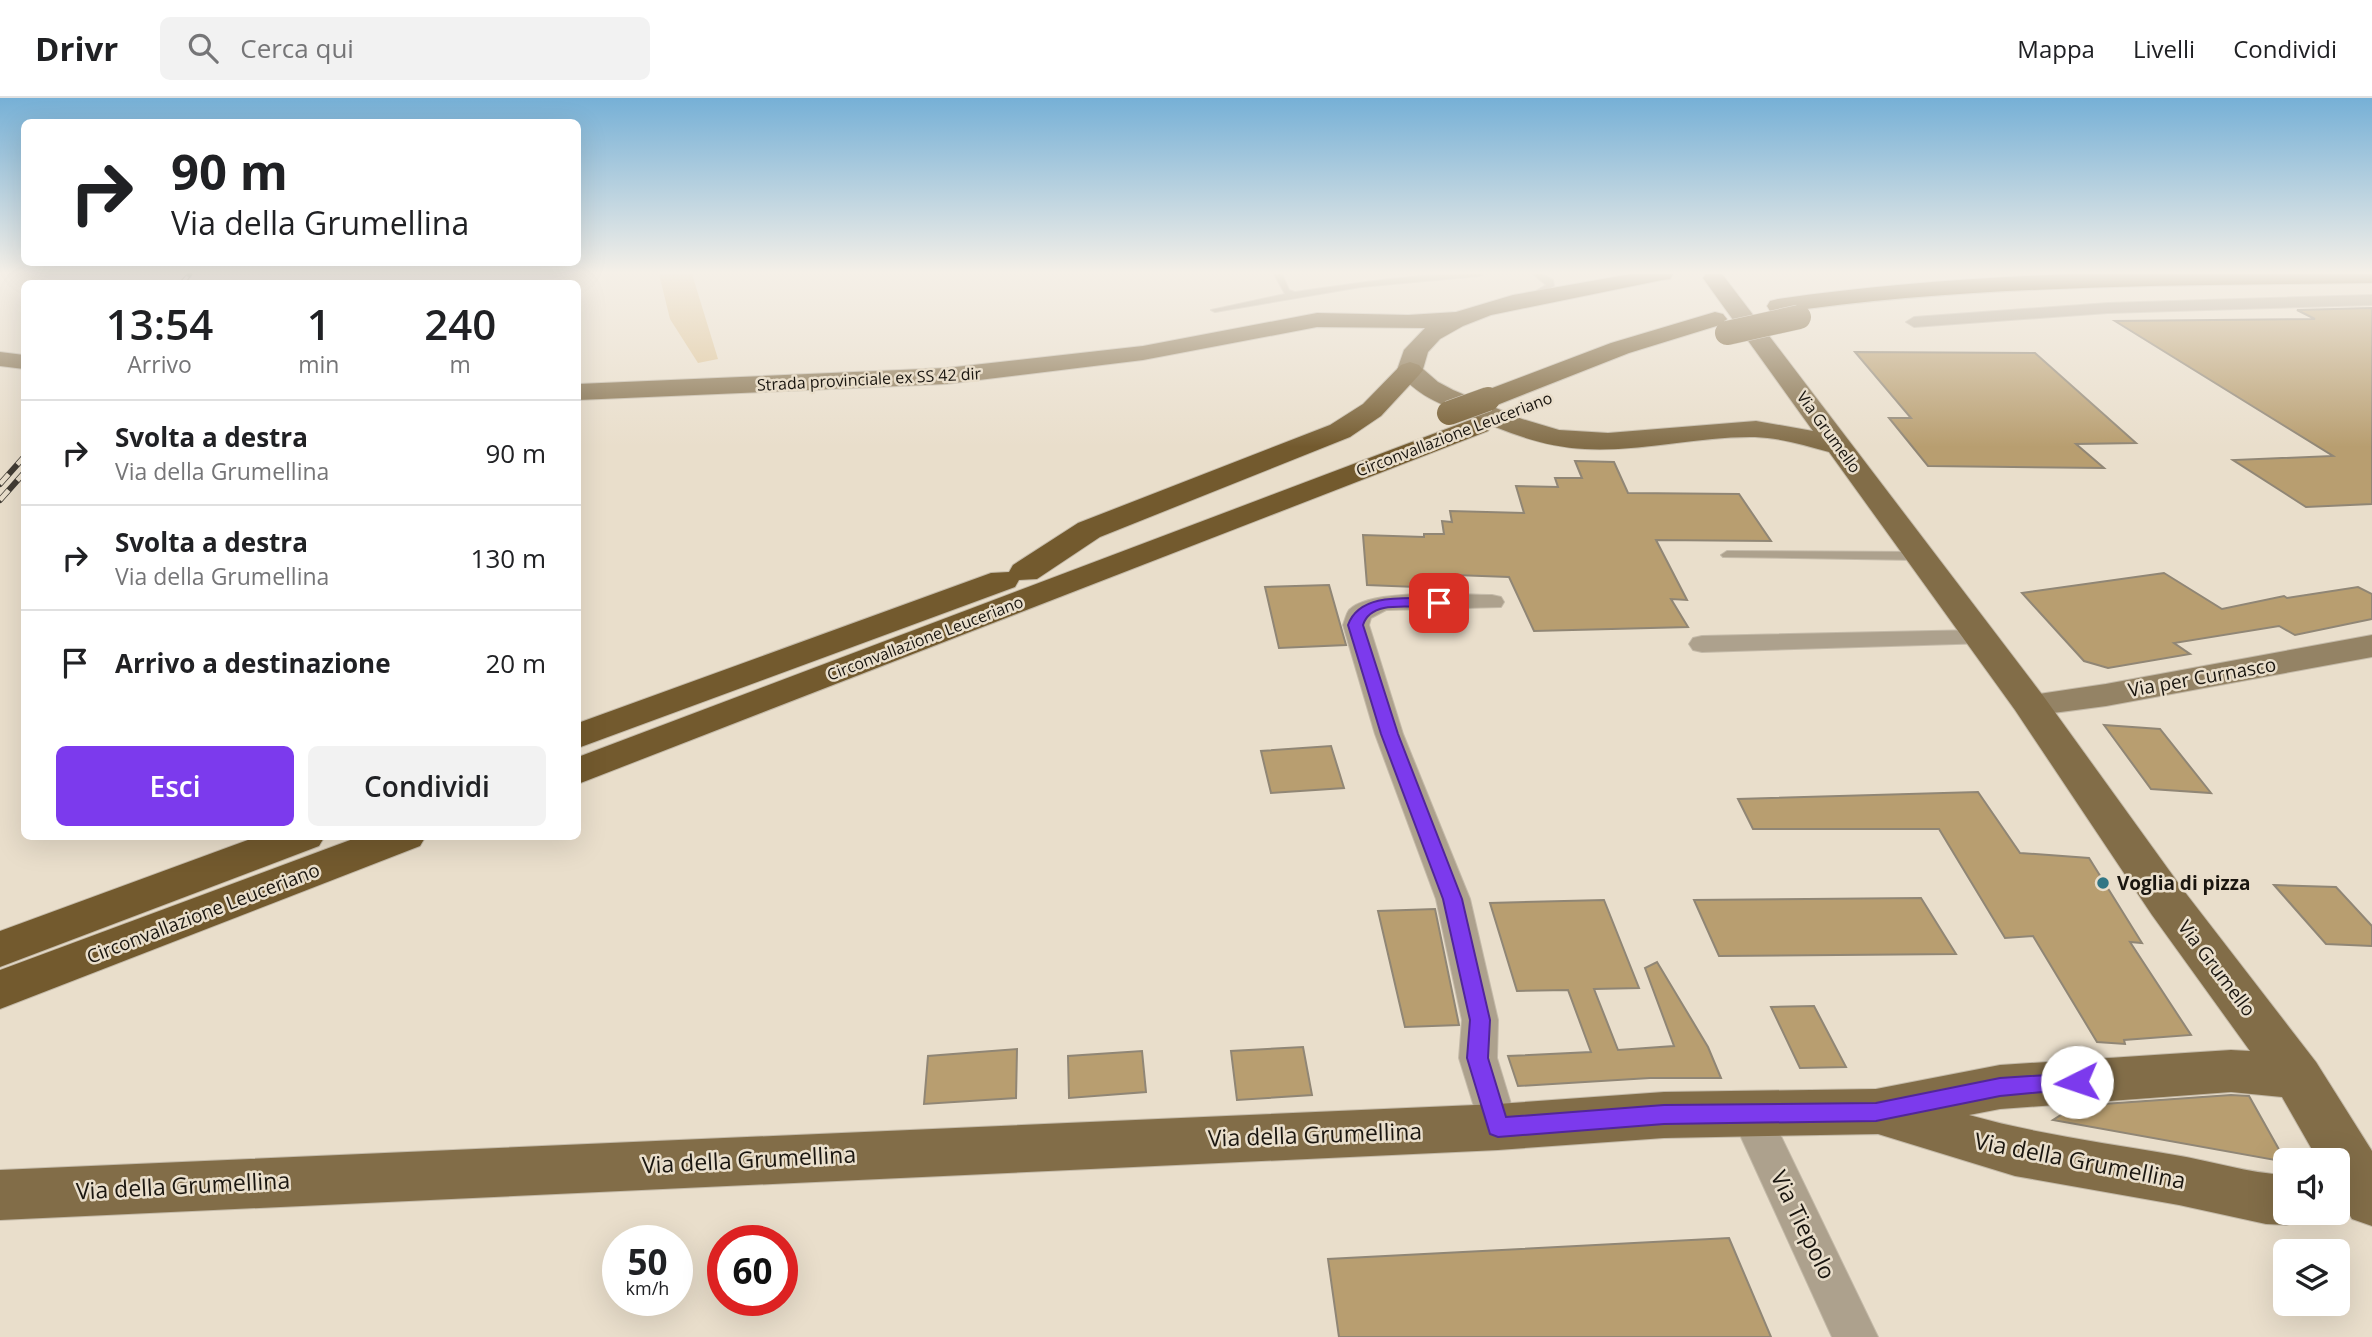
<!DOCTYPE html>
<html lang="it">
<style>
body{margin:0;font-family:"Open Sans",sans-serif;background:#f2f2f2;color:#202124;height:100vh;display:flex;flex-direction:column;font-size:26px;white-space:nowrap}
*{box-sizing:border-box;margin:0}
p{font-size:23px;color:#757577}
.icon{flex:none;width:38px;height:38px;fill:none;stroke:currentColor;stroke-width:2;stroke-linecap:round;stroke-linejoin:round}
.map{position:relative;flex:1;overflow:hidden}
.side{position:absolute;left:21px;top:182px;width:560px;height:560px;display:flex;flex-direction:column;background:#fff;border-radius:10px;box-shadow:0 7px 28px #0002}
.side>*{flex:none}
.hud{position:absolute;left:21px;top:21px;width:560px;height:147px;border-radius:10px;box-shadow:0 7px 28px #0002;background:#fff;color:#202124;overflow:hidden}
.fabs{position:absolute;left:2273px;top:1050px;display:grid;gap:14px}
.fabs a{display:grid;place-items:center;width:77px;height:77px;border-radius:10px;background:#fff;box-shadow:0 7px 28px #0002;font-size:35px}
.speed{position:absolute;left:602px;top:1127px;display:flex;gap:14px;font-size:35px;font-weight:700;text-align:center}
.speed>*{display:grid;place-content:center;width:91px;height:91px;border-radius:50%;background:#fff;box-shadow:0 7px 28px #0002;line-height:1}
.speed small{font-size:18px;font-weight:400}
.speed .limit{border:10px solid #d22;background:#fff;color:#111}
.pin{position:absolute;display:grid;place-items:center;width:60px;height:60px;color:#fff;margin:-30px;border-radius:14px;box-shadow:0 4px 10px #0006}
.me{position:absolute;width:77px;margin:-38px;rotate:266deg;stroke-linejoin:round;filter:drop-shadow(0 0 5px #0008)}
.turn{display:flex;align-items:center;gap:24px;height:147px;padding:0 35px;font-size:32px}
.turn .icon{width:91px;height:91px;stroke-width:2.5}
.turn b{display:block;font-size:49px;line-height:60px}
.eta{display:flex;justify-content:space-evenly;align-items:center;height:119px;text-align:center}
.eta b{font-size:42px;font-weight:600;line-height:49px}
.primary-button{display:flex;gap:14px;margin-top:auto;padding:14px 35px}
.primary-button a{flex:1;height:80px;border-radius:10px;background:#7c3aed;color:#fff;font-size:28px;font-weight:600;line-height:80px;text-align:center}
.primary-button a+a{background:#f2f2f2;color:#202124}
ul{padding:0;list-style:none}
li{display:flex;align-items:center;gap:21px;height:105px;padding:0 35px;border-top:2px solid #e0e0e0}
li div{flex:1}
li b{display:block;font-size:26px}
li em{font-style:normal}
header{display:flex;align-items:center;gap:42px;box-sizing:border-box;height:98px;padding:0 35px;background:#fff;border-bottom:2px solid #e0e0e0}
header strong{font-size:33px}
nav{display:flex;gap:38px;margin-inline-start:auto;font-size:24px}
.search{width:490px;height:63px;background:#f2f2f2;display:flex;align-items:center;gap:18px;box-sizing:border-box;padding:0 24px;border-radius:10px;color:#757577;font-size:26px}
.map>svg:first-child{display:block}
</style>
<header>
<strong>Drivr</strong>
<div class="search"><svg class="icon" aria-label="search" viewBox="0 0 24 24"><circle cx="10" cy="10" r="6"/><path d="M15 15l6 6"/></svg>Cerca qui</div>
<nav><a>Mappa</a><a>Livelli</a><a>Condividi</a></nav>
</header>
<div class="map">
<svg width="2372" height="1239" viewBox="0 0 2372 1239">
<rect width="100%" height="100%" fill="#e9decb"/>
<path fill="#dcc294" d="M 659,176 L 692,176 L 718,261 L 698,265 L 670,221 Z"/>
<g fill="#b89e70" stroke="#908675" stroke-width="2">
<path d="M 2372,210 L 2372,406 L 2306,409 L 2233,362 L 2333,358 L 2115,223 L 2315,221 L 2297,212 Z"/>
<path d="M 1855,254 L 2035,255 L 2136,345 L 2076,346 L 2104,370 L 1928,368 L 1889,320 L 1911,320 Z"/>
<path d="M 1575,363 L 1614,364 L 1628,395 L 1739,396 L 1771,443 L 1656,442 L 1687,502 L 1671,501 L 1688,529 L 1534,533 L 1509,479 L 1455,477 L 1456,482 L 1415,481 L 1416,489 L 1367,487 L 1363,437 L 1424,439 L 1424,436 L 1444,436 L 1442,423 L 1452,424 L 1450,413 L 1524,415 L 1516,388 L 1558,389 L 1555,380 L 1582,380 Z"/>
<path d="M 2164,475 L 2222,511 L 2284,498 L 2287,500 L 2358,489 L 2372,496 L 2372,521 L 2295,537 L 2279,528 L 2174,545 L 2190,556 L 2108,570 L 2084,563 L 2022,495 Z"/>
<path d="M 1329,487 L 1346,547 L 1279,550 L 1265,489 Z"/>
<path d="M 2104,627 L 2160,631 L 2211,695 L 2151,691 Z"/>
<path d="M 1331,648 L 1344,690 L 1271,695 L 1261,653 Z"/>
<path d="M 1978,694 L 2020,755 L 2089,760 L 2142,845 L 2130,844 L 2191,937 L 2124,942 L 2125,946 L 2097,944 L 2033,838 L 2005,840 L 1939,731 L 1753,731 L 1738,701 Z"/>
<path d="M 2274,787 L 2336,789 L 2372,828 L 2372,848 L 2326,846 Z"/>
<path d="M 1921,800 L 1956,856 L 1719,858 L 1694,802 Z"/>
<path d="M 1604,802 L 1639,890 L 1594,891 L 1618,952 L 1674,948 L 1645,870 L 1657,864 L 1708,949 L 1721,980 L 1650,980 L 1518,988 L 1508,958 L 1591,954 L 1568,892 L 1517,893 L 1490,805 Z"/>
<path d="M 1435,811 L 1459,927 L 1405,929 L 1378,813 Z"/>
<path d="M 1814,908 L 1846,969 L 1800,970 L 1771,909 Z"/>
<path d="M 1303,949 L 1312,997 L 1237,1002 L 1231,953 Z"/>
<path d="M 1017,951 L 1016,1000 L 924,1006 L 928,958 Z"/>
<path d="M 1142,953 L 1146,994 L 1069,1000 L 1068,958 Z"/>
<path d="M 2231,997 L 2249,998 L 2286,1064 L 2053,1022 L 2075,1008 Z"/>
<path d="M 1729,1140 L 1771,1239 L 1339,1239 L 1328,1161 Z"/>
</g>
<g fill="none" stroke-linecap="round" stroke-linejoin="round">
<defs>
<g id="lane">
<path d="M 1274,176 L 1282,176 L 1289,192 L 1295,194 C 1357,185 1420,175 1483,176 L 1479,178 L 1361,189 L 1215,214 L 1211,212 L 1285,196 Z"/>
<path d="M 1533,176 L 1542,176 L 1553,182 L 1554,188 L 1532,201 L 1529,201 L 1529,197 L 1546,187 Z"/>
<path d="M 1727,453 L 1919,454 L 1925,458 L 1919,462 L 1723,459 L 1721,457 Z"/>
</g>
<g id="street">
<path d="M 2372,197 L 2372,207 L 2108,215 L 1914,229 L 1906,224 L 1914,219 L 2108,205 Z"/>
<path d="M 1492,497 L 1501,499 L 1504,504 L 1501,509 L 1386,512 L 1371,520 L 1369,527 L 1403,636 L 1470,801 L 1498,922 L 1497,960 L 1518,1029 L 1512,1041 L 1498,1046 L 1484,1041 L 1459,960 L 1462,922 L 1436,801 L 1375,636 L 1343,527 C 1345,522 1346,516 1349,512 C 1370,490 1461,497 1492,497 Z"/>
<path d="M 1979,532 L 1988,535 L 1992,540 L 1988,545 L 1702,554 L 1693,552 L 1689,546 L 1693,540 L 1702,538 Z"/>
<path d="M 1750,999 L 1764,1003 L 1878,1239 L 1832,1239 L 1730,1015 L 1736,1003 Z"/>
</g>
<path id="secondary" d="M 2372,537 L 2372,559 L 2106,608 L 2031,618 L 2018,615 L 2012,607 L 2018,599 L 2106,586 Z"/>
<g id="primary">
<path d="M 1631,176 L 1673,176 L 1670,181 L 1662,182 L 1491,217 L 1463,228 L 1440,241 L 1428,254 L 1423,271 L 1438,284 L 1453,292 L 1522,321 L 1559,332 L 1608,335 L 1756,323 L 1813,333 L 1703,180 L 1706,176 L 1722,176 L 2044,599 L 2184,793 L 2316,964 L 2372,1053 L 2372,1128 L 2352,1121 L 2338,1097 L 2338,1062 L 2318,1062 L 2282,999 L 2231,994 L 2000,1011 L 1969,1017 C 2036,1036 2106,1045 2175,1057 C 2212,1063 2248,1075 2286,1077 L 2286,1115 L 2309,1115 L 2306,1120 L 2286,1127 L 2266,1126 L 2179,1107 L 2015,1078 L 1878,1036 L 1664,1040 L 1498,1052 L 0,1122 L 0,1072 L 1498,1006 L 1664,994 L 1876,991 L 2000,967 L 2231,952 L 2250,953 L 2152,817 L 2015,612 L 1829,354 C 1804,347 1780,340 1755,339 C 1698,338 1642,354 1585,351 C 1543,349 1505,334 1468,317 C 1440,306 1415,297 1397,272 L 1404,252 L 1425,230 L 1317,229 L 1143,262 L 946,286 L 578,302 L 578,286 L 946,270 L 1143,248 L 1317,215 L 1408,217 L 1456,214 L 1513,197 Z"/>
<path d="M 0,254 L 24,257 L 24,271 L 0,268 Z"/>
</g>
<g id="highway">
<path d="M 2069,176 L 2372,176 L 2372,185 C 2173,188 1975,186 1778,215 L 1770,213 L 1767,208 L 1770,203 L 1778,201 C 1875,187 1971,180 2069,176 Z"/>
<path d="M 1715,214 L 1723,216 L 1727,221 L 1723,226 L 1629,255 L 1497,307 L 1488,309 L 1479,307 L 1475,301 L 1479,295 L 1611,245 Z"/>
<path d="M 1410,264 L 1419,267 L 1423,272 L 1419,277 L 1381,318 L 1350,339 L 1100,439 L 1037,481 L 1019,482 L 1015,489 L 578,650 L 578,625 L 991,475 L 1009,474 L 1013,467 L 1078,425 L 1330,327 L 1363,306 L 1401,267 Z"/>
<path d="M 1478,319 L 1488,321 L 1492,327 L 1488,333 L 578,686 L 578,659 Z"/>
<path d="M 259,738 L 325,738 L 319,748 L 0,869 L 0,833 Z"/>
<path d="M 361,738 L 426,738 L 420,748 L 0,911 L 0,872 Z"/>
</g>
</defs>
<use href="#lane" stroke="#c4baa9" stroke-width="2"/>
<use href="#street" stroke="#c4baa9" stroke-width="2"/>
<use href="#secondary" stroke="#c4baa9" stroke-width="2"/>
<use href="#primary" stroke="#c4baa9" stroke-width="2"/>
<use href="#highway" stroke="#c4baa9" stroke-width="2"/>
<use href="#lane" fill="#ada18d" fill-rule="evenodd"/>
<use href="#street" fill="#ada18d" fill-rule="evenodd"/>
<use href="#secondary" fill="#948365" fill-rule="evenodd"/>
<use href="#primary" fill="#826d48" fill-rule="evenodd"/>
<use href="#highway" fill="#735a2e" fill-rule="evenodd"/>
<defs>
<path id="rail-far1" d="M 181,186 L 190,176"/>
<g id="rail">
<path d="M 0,386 L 24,359"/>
<path d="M 0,402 L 24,375"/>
</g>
</defs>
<use href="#rail-far1" stroke="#423c34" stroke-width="5"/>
<use href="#rail" stroke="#423c34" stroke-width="6"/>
<use href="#rail-far1" stroke="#e9decb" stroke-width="3.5" stroke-dasharray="10" stroke-linecap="butt"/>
<use href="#rail" stroke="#e9decb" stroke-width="4.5" stroke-dasharray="13" stroke-linecap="butt"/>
<defs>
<g id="highway-bridge">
<path d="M 1727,235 L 1799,219"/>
<path d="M 1449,315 L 1488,301"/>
</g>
</defs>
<use href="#highway-bridge" stroke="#c4baa9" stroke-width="25" stroke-linecap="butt"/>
<use href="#highway-bridge" stroke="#735a2e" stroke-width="24"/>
</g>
<linearGradient id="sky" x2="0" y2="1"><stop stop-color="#76b0d6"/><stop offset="0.5" stop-color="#f5f0e8"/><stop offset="1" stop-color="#f5f0e8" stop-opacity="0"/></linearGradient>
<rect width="2372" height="349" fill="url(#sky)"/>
<path fill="#7c3aed" stroke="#51269a" stroke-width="2" d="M 1439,500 L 1446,505 L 1444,508 C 1421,513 1372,498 1363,527 L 1398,636 L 1462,801 L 1490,922 L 1488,960 L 1506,1019 L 1664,1007 L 1876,1005 L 2000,980 L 2077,975 L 2085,977 L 2088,984 L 2085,990 L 2000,998 L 1876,1023 L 1664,1026 L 1498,1039 L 1490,1036 L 1467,960 L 1470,922 L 1443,801 L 1381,636 L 1348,527 C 1360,493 1410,501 1439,500 Z"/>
<circle fill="#317685" stroke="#e9decb" stroke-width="2.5" cx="2103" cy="785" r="7"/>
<g text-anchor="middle" stroke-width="5" stroke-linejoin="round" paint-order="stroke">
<g font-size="16" fill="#1a1610" stroke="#e9decb">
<text transform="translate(869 281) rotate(-3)" y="6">Strada provinciale ex SS 42 dir</text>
<text transform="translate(1829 334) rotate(54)" y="6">Via Grumello</text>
<text transform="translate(1454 336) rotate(-21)" y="6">Circonvallazione Leuceriano</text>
<text transform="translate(925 540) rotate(-21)" y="6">Circonvallazione Leuceriano</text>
</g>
<g font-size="19" fill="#1a1610" stroke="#e9decb">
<text transform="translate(2202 579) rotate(-10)" y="7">Via per Curnasco</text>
<text transform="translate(203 815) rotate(-21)" y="7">Circonvallazione Leuceriano</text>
<text transform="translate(2217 870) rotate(53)" y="7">Via Grumello</text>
</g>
<g font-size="19" font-weight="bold" fill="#1a1610" stroke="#e9decb" text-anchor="start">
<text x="2117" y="792">Voglia di pizza</text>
</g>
<g font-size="23" fill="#1a1610" stroke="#e9decb">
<text transform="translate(1315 1037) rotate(-2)" y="8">Via della Grumellina</text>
<text transform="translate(749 1062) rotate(-3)" y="8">Via della Grumellina</text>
<text transform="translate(2080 1063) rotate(11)" y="8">Via della Grumellina</text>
<text transform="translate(183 1088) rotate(-3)" y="8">Via della Grumellina</text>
<text transform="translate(1803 1127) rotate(64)" y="8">Via Tiepolo</text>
</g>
</g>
</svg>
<div class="fabs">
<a><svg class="icon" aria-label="sound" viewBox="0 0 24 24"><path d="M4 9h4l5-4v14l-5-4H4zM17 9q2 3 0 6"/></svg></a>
<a><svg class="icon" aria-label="layers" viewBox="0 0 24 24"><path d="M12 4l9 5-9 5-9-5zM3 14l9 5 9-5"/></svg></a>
</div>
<div class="speed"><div>50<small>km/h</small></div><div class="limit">60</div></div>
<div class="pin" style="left:1439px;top:505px;background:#d93025"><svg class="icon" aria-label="arrive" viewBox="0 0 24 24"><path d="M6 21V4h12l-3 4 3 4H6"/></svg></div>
<svg class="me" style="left:2077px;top:984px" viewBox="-20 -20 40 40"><circle r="19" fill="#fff"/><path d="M0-13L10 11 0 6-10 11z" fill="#7c3aed"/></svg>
<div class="hud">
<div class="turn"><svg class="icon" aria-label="right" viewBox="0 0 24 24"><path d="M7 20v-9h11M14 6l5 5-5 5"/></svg><div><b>90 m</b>Via della Grumellina</div></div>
</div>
<section class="side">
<div class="eta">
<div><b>13:54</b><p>Arrivo</p></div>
<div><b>1</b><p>min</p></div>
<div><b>240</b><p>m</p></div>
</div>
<ul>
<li><svg class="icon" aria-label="right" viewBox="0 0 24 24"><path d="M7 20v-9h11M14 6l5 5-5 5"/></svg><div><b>Svolta a destra</b><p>Via della Grumellina</p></div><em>90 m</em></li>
<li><svg class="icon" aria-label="right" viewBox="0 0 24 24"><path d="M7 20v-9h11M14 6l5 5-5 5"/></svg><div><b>Svolta a destra</b><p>Via della Grumellina</p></div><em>130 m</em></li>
<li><svg class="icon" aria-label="arrive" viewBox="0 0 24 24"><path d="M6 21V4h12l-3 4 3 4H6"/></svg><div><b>Arrivo a destinazione</b></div><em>20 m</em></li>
</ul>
<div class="primary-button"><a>Esci</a><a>Condividi</a></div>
</section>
</div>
